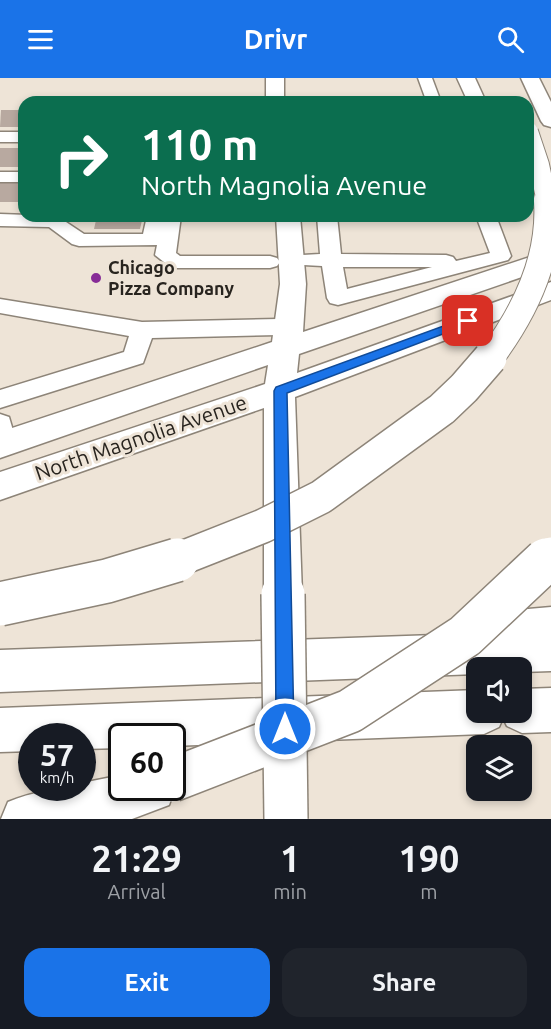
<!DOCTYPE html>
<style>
body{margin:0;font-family:Ubuntu,sans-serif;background:#20242c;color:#f1f3f6;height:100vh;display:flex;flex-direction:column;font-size:22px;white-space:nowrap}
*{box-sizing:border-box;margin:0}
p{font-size:20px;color:#9ea1a6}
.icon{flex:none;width:33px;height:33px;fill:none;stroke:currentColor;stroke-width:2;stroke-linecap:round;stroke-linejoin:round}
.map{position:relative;height:741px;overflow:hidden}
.panel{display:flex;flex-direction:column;background:#171b24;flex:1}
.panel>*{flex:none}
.guide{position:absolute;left:18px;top:18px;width:516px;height:126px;border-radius:18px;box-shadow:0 3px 9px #0003;background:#0b6e4f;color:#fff;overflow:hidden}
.fabs{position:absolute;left:466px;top:579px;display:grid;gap:12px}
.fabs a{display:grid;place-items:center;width:66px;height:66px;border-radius:12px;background:#171b24;box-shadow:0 3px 9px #0003;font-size:30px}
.speed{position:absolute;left:18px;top:645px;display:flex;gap:12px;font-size:30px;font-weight:700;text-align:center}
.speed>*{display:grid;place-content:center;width:78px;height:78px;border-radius:50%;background:#171b24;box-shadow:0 3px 9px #0003;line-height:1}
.speed small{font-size:15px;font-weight:400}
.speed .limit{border:3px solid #111;border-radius:9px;background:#fff;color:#111}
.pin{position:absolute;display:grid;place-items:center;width:51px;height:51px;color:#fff;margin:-26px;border-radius:12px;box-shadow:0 3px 9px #0006}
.me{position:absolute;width:66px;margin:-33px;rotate:0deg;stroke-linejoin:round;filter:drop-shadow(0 0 4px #0008)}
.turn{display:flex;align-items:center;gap:21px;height:126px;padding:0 24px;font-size:27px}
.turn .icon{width:78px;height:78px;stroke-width:2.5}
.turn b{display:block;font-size:42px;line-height:51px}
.eta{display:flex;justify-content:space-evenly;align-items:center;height:102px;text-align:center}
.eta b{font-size:36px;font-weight:700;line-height:42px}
.primary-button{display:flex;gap:12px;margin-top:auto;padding:12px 24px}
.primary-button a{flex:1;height:69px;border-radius:18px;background:#1a73e8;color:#fff;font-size:24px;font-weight:700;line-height:69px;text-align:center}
.primary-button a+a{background:#20242c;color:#f1f3f6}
header{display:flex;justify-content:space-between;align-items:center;height:78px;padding:0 24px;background:#1a73e8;color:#fff;font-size:27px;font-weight:700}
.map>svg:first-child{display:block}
</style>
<header><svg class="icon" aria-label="menu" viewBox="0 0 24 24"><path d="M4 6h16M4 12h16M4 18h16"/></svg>Drivr<svg class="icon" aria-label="search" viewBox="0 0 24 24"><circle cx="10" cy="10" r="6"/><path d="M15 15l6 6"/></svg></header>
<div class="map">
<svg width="551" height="741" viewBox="0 0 551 741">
<rect width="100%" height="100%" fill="#eee4d7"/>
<g fill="#b8a9a0">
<path d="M 1,32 L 24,32 L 24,49 L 0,49 Z"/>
<rect x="0" y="70" width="24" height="19"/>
<rect x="0" y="100" width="24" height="24"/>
<path d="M 97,138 L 143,138 L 140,151 L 94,151 Z"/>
</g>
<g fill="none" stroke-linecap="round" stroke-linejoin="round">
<defs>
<g id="minor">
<path d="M 418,0 L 432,0 L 441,24 L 424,24 L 426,22 Z"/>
<rect x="0" y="54" width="24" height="10"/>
<rect x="0" y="94" width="24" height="10"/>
<path d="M 0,136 L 57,138 L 84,156 L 143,156 L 147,138 L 181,138 L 176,175 L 180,178 L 270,178 L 277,180 L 280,184 L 277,188 L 270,190 L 176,190 L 169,188 L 155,177 L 157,167 L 79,168 L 72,166 L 49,149 L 0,148 Z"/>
<path d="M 317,138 L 337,138 L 341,176 L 446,177 L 453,179 L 456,183 L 490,175 L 476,138 L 496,138 L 511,178 L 508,182 L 338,227 L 330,225 L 327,220 L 322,188 L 285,186 L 282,182 L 285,178 L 320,176 ZM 343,189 L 432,189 L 347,211 Z"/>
<path d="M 0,221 L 142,244 L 278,241 L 286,244 L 289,249 L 286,254 L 278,257 L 152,260 L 143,285 L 0,330 L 0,312 L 124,274 L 129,258 L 0,235 Z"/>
<path d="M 0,336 L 9,339 L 17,366 L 13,373 L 4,377 L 0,375 Z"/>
</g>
<g id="major">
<rect x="266" y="0" width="18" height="24"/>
<path d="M 276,138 L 300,138 L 306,206 L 303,254 L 551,172 L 551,189 L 299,276 L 297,295 L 551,204 L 551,222 L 295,319 L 302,516 L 297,529 L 283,534 L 269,529 L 264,516 L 264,330 L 0,422 L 0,394 L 265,306 L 268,287 L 0,380 L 0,354 L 272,264 L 280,206 Z"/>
</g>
<g id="highway">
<path d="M 457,0 L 475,0 L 486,24 L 468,24 Z"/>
<path d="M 521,0 L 539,0 L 551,24 L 551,49 L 544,47 L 541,43 Z"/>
<path d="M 528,104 L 536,106 L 551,120 L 551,140 L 543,138 L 528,124 Z"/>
<path d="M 551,529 L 551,593 L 522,594 L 522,590 L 477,590 L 477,596 L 0,614 L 0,572 L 464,556 L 470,541 L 484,535 Z"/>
<path d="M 551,610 L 551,654 L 522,655 L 507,648 L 503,640 L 499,649 L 484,656 L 172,668 L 172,658 L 122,658 L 122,670 L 82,671 L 82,658 L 32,658 L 32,673 L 0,674 L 0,630 L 477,612 L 477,634 L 522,634 L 522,611 Z"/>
<path d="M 122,697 L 122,710 L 172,710 L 172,703 L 175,710 L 169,727 L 132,741 L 1,741 L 8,724 C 32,714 56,710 82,710 L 82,705 Z"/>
</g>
</defs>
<use href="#minor" stroke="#8d8478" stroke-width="3"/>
<use href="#major" stroke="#8d8478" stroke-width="3"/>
<use href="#highway" stroke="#8d8478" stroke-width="3"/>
<use href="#minor" fill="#fff" fill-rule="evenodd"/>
<use href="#major" fill="#fff" fill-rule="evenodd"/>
<use href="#highway" fill="#fff" fill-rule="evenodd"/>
<defs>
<path id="major-bridge" d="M 283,516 L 286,741"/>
<path id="highway-bridge-far3" d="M 528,54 L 539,87 L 547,124"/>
<path id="highway-bridge-far2" d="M 489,282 C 523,237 551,181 547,123"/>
<g id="highway-bridge-far1">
<path d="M 172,484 L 263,448 L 321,419 L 442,331 L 464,310 L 490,280"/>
<path d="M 545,484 L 551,476"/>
</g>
<g id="highway-bridge">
<path d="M 0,526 L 107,503 L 177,482"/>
<path d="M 172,702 L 350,633 L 465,558 L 546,482"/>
</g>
</defs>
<use href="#major-bridge" stroke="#8d8478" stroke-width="46" stroke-linecap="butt"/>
<use href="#highway-bridge-far3" stroke="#8d8478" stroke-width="22" stroke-linecap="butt"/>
<use href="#highway-bridge-far2" stroke="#8d8478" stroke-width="28" stroke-linecap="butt"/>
<use href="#highway-bridge-far1" stroke="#8d8478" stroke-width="36" stroke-linecap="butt"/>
<use href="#highway-bridge" stroke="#8d8478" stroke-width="46" stroke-linecap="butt"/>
<use href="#major-bridge" stroke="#fff" stroke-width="43"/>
<use href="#highway-bridge-far3" stroke="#fff" stroke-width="20"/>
<use href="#highway-bridge-far2" stroke="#fff" stroke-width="26"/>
<use href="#highway-bridge-far1" stroke="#fff" stroke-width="33"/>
<use href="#highway-bridge" stroke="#fff" stroke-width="43"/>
</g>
<path fill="#1a73e8" stroke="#114b97" stroke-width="1.5" d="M 468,239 L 472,240 L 472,245 L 287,315 L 294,651 L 291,658 L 285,660 L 278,658 L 276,651 L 274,313 L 276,309 Z"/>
<circle fill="#872c97" stroke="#eee4d7" stroke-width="2" cx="96" cy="200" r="6"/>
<g text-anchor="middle" stroke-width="6" stroke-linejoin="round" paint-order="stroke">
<g font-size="18" font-weight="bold" fill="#28241f" stroke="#eee4d7" text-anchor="start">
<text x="108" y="196">Chicago<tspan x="108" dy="21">Pizza Company</tspan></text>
</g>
<g font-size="21" fill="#28241f" stroke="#eee4d7">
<text transform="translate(141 360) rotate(-19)" y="7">North Magnolia Avenue</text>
</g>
</g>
</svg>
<div class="fabs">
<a><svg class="icon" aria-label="sound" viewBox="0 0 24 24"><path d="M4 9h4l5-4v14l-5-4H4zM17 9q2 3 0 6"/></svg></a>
<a><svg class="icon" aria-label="layers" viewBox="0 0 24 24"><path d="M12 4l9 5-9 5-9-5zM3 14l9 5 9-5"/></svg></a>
</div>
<div class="speed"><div>57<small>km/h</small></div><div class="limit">60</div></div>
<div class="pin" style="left:468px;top:243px;background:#d93025"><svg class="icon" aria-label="arrive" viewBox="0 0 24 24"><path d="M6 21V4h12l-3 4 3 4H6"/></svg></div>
<svg class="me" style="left:285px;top:651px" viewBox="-20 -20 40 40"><circle r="17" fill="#1a73e8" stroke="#fff" stroke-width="3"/><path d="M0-11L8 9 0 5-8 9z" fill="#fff"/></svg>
<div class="guide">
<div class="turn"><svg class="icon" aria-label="right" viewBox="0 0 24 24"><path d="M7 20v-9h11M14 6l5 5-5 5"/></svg><div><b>110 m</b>North Magnolia Avenue</div></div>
</div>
</div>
<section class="panel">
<div class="eta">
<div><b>21:29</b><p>Arrival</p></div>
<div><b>1</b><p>min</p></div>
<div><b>190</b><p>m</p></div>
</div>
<div class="primary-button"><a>Exit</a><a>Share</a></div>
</section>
